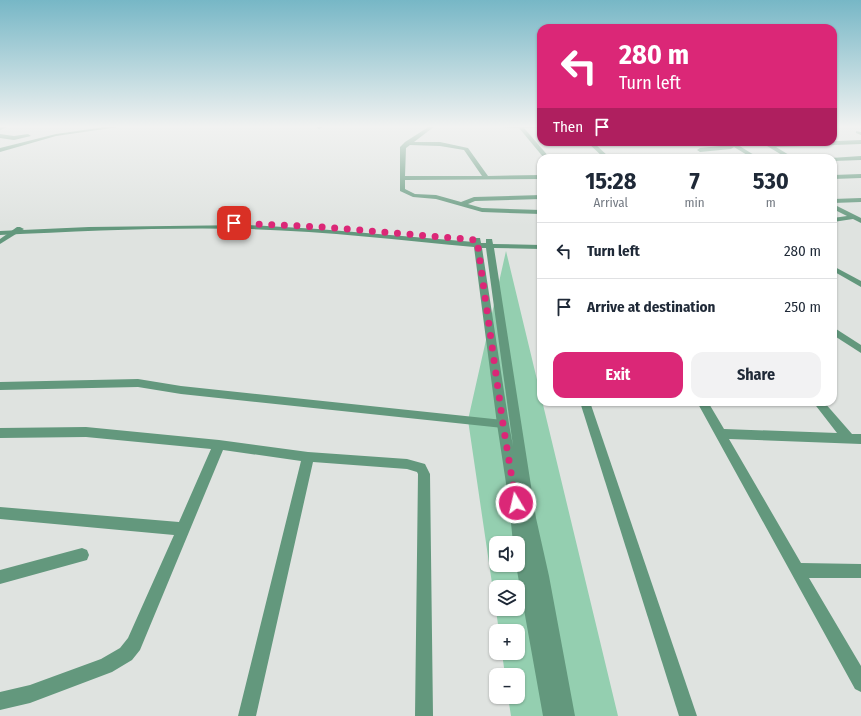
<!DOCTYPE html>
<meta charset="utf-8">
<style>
body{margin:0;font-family:"Fira Sans Condensed",sans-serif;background:#f2f2f3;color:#1f2937;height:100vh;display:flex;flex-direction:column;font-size:15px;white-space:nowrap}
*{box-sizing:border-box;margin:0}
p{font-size:13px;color:#747a83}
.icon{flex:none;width:22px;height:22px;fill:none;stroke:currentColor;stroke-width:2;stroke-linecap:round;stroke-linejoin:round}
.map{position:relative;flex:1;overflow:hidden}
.side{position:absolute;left:537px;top:154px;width:300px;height:252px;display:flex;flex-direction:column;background:#fff;border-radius:12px;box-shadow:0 1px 3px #0004}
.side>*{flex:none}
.hud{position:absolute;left:537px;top:24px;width:300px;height:122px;border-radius:12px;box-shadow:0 1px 3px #0004;background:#db2777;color:#fff;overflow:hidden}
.fabs{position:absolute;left:489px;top:536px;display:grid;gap:8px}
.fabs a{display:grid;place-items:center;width:36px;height:36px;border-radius:8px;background:#fff;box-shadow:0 1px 3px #0004;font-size:20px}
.pin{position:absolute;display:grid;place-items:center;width:34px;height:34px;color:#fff;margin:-17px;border-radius:8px;box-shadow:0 2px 6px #0006}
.me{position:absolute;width:44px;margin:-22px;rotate:351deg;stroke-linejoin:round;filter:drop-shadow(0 0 3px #0008)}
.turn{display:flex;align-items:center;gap:14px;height:84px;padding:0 16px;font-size:18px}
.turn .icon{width:52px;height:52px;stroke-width:2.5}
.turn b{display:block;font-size:28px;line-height:34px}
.then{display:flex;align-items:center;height:38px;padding:0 16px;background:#0003;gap:8px;font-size:15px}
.eta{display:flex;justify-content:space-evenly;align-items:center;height:68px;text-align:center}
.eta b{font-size:24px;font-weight:700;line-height:28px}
.button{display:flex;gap:8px;margin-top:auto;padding:8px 16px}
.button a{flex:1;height:46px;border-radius:12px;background:#db2777;color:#fff;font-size:16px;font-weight:700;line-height:46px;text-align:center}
.button a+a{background:#f2f2f3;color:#1f2937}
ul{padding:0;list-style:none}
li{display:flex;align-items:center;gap:12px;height:56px;padding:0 16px;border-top:1px solid #e0e1e3}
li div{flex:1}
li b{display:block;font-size:15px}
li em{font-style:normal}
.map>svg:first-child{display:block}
</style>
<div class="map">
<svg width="861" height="716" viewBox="0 0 861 716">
<rect width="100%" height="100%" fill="#dfe3e0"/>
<path fill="#94cfb0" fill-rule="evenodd" d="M 506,251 L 618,716 L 511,716 L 508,697 L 518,697 L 518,675 L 505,675 L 502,653 L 518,653 L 518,631 L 499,631 L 468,420 ZM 496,543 L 518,543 L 518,565 L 496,565 ZM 496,587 L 518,587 L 518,609 L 496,609 Z"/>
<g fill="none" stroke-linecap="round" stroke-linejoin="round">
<g fill="#63987d" fill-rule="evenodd">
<path d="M 4,126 L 10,126 L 0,130 L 0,127 Z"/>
<path d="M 112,126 L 125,126 L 56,136 L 0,152 L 0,148 L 56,134 Z"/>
<path d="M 319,126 L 324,126 L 319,129 L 317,128 Z"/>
<path d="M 430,126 L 435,126 L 414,142 L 440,142 L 468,148 L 488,176 L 541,175 L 541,179 L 405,180 L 405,189 L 415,194 L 436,195 L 461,202 L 474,197 L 541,195 L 541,199 L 475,201 L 468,204 L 482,208 L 541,210 L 541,214 L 482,212 L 436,199 L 413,197 L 400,191 L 400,147 L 405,142 ZM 410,145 L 440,146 L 464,150 L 482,176 L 405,176 L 406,148 Z"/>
<path d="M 497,126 L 541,126 L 541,128 L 524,128 L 550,158 L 544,158 L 519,128 L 499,127 Z"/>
<path d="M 856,131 L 861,132 L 861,135 L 856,133 Z"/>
<path d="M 0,134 L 14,136 L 28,134 L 31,136 L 14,140 L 0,138 Z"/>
<path d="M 861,140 L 861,144 L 776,147 L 794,158 L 787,158 L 767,146 L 770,144 Z"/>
<path d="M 587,142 L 593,142 L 610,158 L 604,158 Z"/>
<path d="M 726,142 L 733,142 L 759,158 L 752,158 L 734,147 L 731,149 L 700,152 L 697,150 L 700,148 L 731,145 Z"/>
<path d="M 861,156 L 861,160 L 833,161 L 833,158 L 831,158 Z"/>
<path d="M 861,174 L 861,178 L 833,179 L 833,175 Z"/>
<path d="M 861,198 L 861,202 L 833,203 L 833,199 Z"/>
<path d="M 833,204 L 861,218 L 861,223 L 853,219 L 833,222 L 833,218 L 847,216 L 833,209 Z"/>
<path d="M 17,227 L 20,227 L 24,229 L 0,244 L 0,239 Z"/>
<path d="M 833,266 L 861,281 L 861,287 L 833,271 Z"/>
<path d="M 833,327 L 861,345 L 861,353 L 833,335 Z"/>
<path d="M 138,379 L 181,386 L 503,420 L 507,421 L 509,424 L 507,427 L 503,428 L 181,394 L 138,387 L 0,390 L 0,382 Z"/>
<path d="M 580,402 L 590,402 L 697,716 L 679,716 Z"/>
<path d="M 697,402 L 708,402 L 724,429 L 837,433 L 813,402 L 824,402 L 852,434 L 861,434 L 861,444 L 729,439 L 801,563 L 861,564 L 861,578 L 809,578 L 861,666 L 861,692 L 855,689 Z"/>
<path d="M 86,427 L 219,440 L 308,452 L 407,459 L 425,464 L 430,474 L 433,716 L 415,716 L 418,474 L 417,472 L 407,469 L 313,462 L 256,716 L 238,716 L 301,461 L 223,450 L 140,650 L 132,660 L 112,672 L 30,703 L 0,710 L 0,692 L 30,685 L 101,659 L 120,648 L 128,638 L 174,535 L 0,519 L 0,507 L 179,522 L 211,449 L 86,437 L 0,438 L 0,428 Z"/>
<path d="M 82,548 L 87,550 L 89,555 L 87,560 L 0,584 L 0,570 Z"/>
</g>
<path fill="#63987d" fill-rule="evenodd" d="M 248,225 L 318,229 L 474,242 L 474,238 L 480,238 L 481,243 L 486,243 L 486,239 L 492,239 L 493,244 L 541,245 L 541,249 L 494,248 L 536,518 L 549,576 L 575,716 L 543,716 L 516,565 L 518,565 L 518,543 L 513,543 L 509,503 L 497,424 L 474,247 C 399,240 323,231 248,229 C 165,227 82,231 0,235 L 0,231 L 89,227 ZM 482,248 L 486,248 L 513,446 L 509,424 Z"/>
</g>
<linearGradient id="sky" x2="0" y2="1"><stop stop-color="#77b7c6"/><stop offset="0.56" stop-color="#f1f2f1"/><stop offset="1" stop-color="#f1f2f1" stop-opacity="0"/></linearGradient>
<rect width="861" height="226" fill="url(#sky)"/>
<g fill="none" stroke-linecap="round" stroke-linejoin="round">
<path stroke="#db2777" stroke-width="7" stroke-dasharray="0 12.6" d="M 234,223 L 323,227 L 477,240 L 503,424 L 516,503"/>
</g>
</svg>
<div class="fabs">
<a><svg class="icon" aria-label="sound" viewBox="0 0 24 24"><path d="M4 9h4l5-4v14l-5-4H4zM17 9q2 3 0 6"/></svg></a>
<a><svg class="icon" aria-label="layers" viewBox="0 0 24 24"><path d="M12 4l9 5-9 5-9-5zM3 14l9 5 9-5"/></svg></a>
<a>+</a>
<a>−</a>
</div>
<div class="pin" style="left:234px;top:223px;background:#d93025"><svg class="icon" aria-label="arrive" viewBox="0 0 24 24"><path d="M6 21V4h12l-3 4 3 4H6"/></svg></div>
<svg class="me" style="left:516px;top:503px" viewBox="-20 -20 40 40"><circle r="17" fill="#db2777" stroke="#fff" stroke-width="3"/><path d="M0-11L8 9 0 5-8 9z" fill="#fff"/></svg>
<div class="hud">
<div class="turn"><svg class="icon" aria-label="left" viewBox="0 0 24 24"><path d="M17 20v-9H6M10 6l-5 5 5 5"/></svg><div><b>280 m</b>Turn left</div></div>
<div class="then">Then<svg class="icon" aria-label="arrive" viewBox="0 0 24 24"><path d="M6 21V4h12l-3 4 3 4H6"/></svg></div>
</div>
<section class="side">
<div class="eta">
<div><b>15:28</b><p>Arrival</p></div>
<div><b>7</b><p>min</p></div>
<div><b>530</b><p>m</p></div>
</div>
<ul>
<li><svg class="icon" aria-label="left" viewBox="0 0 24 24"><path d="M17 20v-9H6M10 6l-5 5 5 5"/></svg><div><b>Turn left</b></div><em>280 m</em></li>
<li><svg class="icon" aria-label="arrive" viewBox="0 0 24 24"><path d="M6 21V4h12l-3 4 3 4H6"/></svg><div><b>Arrive at destination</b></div><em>250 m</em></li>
</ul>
<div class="button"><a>Exit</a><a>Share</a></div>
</section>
</div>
